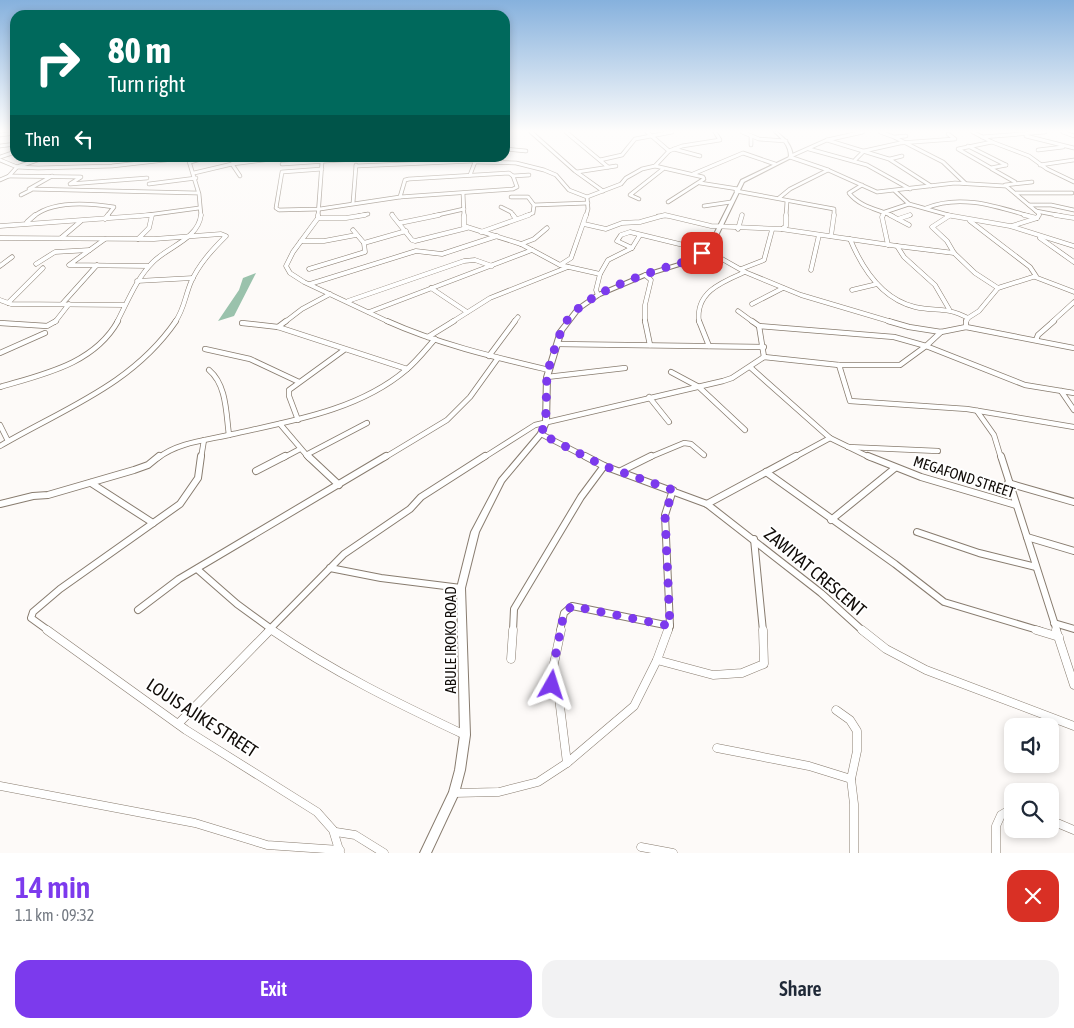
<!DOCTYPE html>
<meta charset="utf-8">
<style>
body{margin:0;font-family:"Asap Condensed",sans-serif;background:#f2f2f3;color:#1f2937;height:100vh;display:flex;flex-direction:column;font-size:19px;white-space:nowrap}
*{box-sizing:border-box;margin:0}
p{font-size:16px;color:#747a83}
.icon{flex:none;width:28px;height:28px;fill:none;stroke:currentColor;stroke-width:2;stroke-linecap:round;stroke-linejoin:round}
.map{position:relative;height:853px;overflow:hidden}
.drawer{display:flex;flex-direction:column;background:#fff;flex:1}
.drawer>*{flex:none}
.banner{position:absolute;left:10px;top:10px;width:500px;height:152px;border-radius:15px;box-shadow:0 2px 8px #0003;background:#00695c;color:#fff;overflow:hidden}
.controls{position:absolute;left:1004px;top:718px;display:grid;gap:10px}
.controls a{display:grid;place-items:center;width:55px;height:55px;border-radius:10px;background:#fff;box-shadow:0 2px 8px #0003;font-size:25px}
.pin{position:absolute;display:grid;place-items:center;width:42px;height:42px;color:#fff;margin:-21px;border-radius:10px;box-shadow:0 2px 8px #0006}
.me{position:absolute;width:55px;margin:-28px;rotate:6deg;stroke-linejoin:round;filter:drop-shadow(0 0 4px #0008)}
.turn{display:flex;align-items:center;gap:18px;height:105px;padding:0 15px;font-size:22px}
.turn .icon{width:65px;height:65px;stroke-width:2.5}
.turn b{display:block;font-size:35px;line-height:42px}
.then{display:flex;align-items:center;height:48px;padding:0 15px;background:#0003;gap:10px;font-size:19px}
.round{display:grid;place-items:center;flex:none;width:52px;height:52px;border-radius:15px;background:#f2f2f3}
.summary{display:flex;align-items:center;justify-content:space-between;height:85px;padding:0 15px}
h1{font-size:30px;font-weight:600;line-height:38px;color:#7c3aed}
.primary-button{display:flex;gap:10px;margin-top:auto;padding:10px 15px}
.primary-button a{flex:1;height:58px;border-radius:15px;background:#7c3aed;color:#fff;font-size:20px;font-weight:600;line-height:58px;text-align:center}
.primary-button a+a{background:#f2f2f3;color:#1f2937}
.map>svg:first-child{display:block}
</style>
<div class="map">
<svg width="1074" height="853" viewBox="0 0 1074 853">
<rect width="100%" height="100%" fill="#fdfaf8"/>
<path fill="#9ac2ac" d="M 256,273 L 234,316 L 218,321 L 239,290 L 243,278 Z"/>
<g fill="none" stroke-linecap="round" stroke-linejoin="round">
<defs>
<g id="minor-far4">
<path d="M 531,132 L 575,171 L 603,191"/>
<path d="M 566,132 L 608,167"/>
<path d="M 647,132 L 669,151"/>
<path d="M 742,132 L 759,139 L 786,141"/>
<path d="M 880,132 L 894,137 L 943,162 L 965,183"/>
<path d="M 973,132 L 992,142 L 1029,156 L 1047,169 L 1074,182"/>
<path d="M 1063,132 L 1074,136"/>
<path d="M 0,135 L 15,133"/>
<path d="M 1026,136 L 1074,148"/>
<path d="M 751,137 L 751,145"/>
<path d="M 895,137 L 906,136"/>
<path d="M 982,137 L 1045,132"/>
<path d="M 827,140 L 889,159 L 931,186"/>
<path d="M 992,142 L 958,149 L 991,168 L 1006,165"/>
<path d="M 0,146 L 15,144"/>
<path d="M 968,146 L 1006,165"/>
<path d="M 505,149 L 526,151"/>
<path d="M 674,149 L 700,156"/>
<path d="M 809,149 L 867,165 L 910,189"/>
<path d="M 1038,150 L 1063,147"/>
<path d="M 791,156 L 827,140 L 863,132"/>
<path d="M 0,157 L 15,152"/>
<path d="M 790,157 L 828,170 L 877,192 L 955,183 L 1005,186"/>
<path d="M 188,158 L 199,194 L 201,216"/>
<path d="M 232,158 L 235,161 L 232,164 L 240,176"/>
<path d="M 315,158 L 322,162 L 318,216"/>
<path d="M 471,158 L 475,162 L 516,163 L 544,170 L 556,175 L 569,190 L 587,197 L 588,209 L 586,216"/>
<path d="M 890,159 L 902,156"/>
<path d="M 0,160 L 17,167 L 38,168 L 112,166 L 183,158"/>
<path d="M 600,160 L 622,155 L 635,139 L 672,132"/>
<path d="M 855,160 L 864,151 L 900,143 L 955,139 L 948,134"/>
<path d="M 190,162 L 205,158"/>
<path d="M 282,164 L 356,159"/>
<path d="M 1040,165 L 1074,160"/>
<path d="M 356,166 L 474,161"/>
<path d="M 655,166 L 703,177 L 704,179 L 668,202"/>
<path d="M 322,169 L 282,172 L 276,208 L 279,210 L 320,209 L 400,197"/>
<path d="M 992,169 L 1015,182"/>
<path d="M 577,172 L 616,166"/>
<path d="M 194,173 L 232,164 L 279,158"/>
<path d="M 509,173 L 513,176 L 517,187 L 513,189 L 400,197 L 405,180 L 409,179 Z"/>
<path d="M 693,174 L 743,153 L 775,164"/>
<path d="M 470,175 L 475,162"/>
<path d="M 9,176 L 81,177 L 70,184 L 147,178"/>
<path d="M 52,176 L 29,189 L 197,193"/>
<path d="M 513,176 L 529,175"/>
<path d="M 0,180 L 9,176 L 17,167 L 43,158"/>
<path d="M 1032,182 L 1005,185 L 1036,211 L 1039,214 L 1038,216"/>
<path d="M 700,183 L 738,189"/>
<path d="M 149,184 L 196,178"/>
<path d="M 862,185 L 849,193 C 860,207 877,209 893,216"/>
<path d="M 736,191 L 834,209 L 834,216"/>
<path d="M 895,191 L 909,204 L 952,216"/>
<path d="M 463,193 L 464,216"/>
<path d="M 1016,193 L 1072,193"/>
<path d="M 21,195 L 31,190"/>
<path d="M 511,197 L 528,197 L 534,205 L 533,213 L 525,216"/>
<path d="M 587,197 L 621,184 L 626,178 L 642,169 L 655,166 L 669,151 L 682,146 L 720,140 L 715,132"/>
<path d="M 779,198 L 790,189 L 828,170"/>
<path d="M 639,199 L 630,195 L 663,169"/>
<path d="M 353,203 L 356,165"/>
<path d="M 534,205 L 588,203"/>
<path d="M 1029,205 L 1051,205 L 1074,210"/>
<path d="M 704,206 L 731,202"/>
<path d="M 501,207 L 511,212 L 514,216"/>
<path d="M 926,208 C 960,194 995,206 1029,216"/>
<path d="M 1036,211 L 1062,216"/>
<path d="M 392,214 L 393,216"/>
<path d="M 34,216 C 54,200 89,203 114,207 L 107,216"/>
<path d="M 140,216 L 199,208"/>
<path d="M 358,216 L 368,214"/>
<path d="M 433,216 L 464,209"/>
<path d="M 658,216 L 668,216"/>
<path d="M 786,216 L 787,201"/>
<path d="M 883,216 L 885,212 L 909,204"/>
<path d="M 908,216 L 910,215"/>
</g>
<g id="minor-far3">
<path d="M 318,215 L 318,218 L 293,252 L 286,266 L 290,273 L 304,282 L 389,322"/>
<path d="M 392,215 L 412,240 L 415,241 L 467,228"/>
<path d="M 464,215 L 464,226 L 521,244 L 560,265"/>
<path d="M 513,215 L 516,219"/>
<path d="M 586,215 L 571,258 L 560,265 L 600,274 L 596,290 L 598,295"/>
<path d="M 883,215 L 882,217 L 888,245"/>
<path d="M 890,215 L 909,225"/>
<path d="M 947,215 L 1010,226 L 1074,246"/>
<path d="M 1024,215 L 1037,218"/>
<path d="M 1055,215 L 1074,218"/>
<path d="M 949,216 L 932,227 L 947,241 L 954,253 L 975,273 L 998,288"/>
<path d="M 318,218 L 346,218 L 365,215"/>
<path d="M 1037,218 L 1039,215"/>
<path d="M 105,219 L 108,215"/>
<path d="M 898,219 L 910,215"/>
<path d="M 27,222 L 35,215"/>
<path d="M 400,223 L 439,215"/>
<path d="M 584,224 L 606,229 L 622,223 L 640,222 L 665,215 L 711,226 L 781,229 L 897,246 L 904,257 L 935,285 L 949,309"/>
<path d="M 0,226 L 151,215"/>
<path d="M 1012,226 L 1037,218"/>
<path d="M 738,229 L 742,215"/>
<path d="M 782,229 L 786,226 L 786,215"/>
<path d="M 481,232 L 529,215"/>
<path d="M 831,236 L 834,215"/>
<path d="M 0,238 L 154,239 L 221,234 L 226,236 C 212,250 199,264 191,282 C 185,296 184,310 175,322"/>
<path d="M 61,238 L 81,221"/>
<path d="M 1040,238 L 1074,262"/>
<path d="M 105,239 L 69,265 L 148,266"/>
<path d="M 138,239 L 149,228 L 152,215"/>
<path d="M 850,239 C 862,268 882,299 915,307 C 937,312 945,306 968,318"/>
<path d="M 301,241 L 324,241 L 356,235"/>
<path d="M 364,243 L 406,231"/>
<path d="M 521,244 L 534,239 L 547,228"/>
<path d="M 897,246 L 954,253"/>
<path d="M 632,248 L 617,241 L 621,235 L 630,232 L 708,251 L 745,272 L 801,295 L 892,322"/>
<path d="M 36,264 L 55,252 L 90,250"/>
<path d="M 0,266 L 12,257"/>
<path d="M 309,269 L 365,252 L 364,243 L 353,230"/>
<path d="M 741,269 L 764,260 L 772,230"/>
<path d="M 811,270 L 819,235"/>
<path d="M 600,274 L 608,260 L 632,248 L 640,235"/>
<path d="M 645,275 L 651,280 L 645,305 L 645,322"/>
<path d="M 1035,277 L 1074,292"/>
<path d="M 137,281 L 193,278"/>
<path d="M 310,284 L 416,251 L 442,254 L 497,236"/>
<path d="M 431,288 L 467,312"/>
<path d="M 852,290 L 877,284"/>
<path d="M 0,300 L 11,304 L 124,305"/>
<path d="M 348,301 L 464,261 L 475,260 L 492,266"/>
<path d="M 8,303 L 43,268"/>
<path d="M 62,304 L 97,265"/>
<path d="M 752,304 L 783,288"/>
<path d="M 738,311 L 753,322"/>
<path d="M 369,312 L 532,250"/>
<path d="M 55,322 L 69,304"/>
<path d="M 117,322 C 128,301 136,279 153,262 C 169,246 198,239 201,215"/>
<path d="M 285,322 L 302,309 L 330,294"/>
<path d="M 452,322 L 490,298 L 568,267"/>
<path d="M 514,322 L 518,317"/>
<path d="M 699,322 C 695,292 722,282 745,272"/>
<path d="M 966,322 L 968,318 L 979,311 L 998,288 L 1036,276 L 1030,267 L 970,221"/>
<path d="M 1052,322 L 1074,302"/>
</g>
<g id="minor-far2">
<path d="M 387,321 C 438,344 494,357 549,370"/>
<path d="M 645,321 L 650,345"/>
<path d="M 699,321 L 709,346"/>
<path d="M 752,321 L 759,326 L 764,357"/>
<path d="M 888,321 L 909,327 L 941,332 L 966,327 L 1074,348"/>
<path d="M 0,323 L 47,326 L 56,321"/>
<path d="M 242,323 L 278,327 L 407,369"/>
<path d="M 759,326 L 894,337 L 926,346 L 1025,385 L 1074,393"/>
<path d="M 278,327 L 286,321"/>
<path d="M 966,327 L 966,321"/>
<path d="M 428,337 L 454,321"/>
<path d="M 1036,340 L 1038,335 L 1054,321"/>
<path d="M 557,344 L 764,347"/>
<path d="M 205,349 L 250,359 L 299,382"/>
<path d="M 0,353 L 45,333"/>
<path d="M 489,356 L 515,321"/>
<path d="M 839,365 L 850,401 L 967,409 L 1074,427"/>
<path d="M 750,367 L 830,438 L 871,458"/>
<path d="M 209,370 C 227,385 226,414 229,435"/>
<path d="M 671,372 L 699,387 L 745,430"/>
<path d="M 547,377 L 625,368"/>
<path d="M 0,387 C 44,374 94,364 118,321"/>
<path d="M 1061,391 L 1074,410"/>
<path d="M 649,397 L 669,422"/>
<path d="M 977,411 L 994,435 L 1001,458"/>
<path d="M 298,420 L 289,396 L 289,390 L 344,350"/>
<path d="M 280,424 L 309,458"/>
<path d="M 0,425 L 8,441"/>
<path d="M 541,434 L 588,458"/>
<path d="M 0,446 C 65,408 132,385 176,321"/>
<path d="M 848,447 L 938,451"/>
<path d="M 306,455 L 367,423"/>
<path d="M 158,458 C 178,442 208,440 233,434 C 292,421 359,410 406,370 C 417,361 426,349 435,339"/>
<path d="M 201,458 L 204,440"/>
<path d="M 283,458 L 300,449"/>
<path d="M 384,458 L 447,420 L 470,397 L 498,358"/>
<path d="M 483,458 L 535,425 L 723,381 L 732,378 L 764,357 L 839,365 L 900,365 L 926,346 L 941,332"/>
<path d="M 648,458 L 684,443 L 691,444 L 704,455"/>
<path d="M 793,458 L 830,438"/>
</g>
<g id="minor-far1">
<path d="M 308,456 L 339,485"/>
<path d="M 585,456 L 604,466 L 707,504 L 821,593 L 863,631"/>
<path d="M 868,456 L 921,477 L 1016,505"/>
<path d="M 1001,456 L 1057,631"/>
<path d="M 256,471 L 285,456"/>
<path d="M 621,471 L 651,456"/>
<path d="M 766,472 L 895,564 L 944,602 L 1041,631"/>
<path d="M 91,483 L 153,523"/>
<path d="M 1008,483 L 1074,502"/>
<path d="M 0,504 L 33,496 L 48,495 L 134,470 L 148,465 L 159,456"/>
<path d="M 707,504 L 796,456"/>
<path d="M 831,520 L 895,468"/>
<path d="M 917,532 L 979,553 L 1036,567"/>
<path d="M 1027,537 L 1074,551"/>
<path d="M 754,539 L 763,631"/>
<path d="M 330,568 L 381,578 L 461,588"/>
<path d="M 197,569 L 237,604 L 274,631"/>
<path d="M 138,610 L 179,579 L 386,456"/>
<path d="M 1054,623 L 1074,629"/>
<path d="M 49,631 L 31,618 L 33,612 L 60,589 L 180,504 L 198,478 L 201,456"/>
<path d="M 268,631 L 344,554 L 410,509 L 421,497 L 485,456"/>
<path d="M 513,631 L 514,609 L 581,497 L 604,466"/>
<path d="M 560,631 L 564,613 L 572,606 L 670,626"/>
<path d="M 668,631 L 670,626 L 665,515 L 673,490"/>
</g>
<g id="minor">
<path d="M 47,630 L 186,730 L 317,812 L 333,830 L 340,853"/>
<path d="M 272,630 C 333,672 399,704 465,735"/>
<path d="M 561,630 L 552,673 L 552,685 L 559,698 L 567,763"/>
<path d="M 862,630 L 886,649 L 926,670 L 1074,726"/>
<path d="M 1036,630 L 1059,637"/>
<path d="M 1056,630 L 1074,685"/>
<path d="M 511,659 L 513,630"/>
<path d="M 657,660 L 713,675 L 742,673 L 764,664 L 763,630"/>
<path d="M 836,710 L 850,720 L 857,731 L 857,751 L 851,779 L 854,804 L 854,853"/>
<path d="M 178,724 L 270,630"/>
<path d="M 717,748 L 809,766 L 851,779"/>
<path d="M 0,786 L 195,823 L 267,845 L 340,850"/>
<path d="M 454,793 L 499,792 L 538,782 L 567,763 L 634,706 L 657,660 L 668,630"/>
<path d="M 1050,820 L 1074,830"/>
<path d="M 336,832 L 355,835 L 384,853"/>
<path d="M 641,847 L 673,853"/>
<path d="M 996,853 L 996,826 L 1001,815 L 1006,812 L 1012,812"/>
</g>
<path id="tertiary" d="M 774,132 L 777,132 C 786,139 792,145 793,157 L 744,182 L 710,252 L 686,264 L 647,276 L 600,296 L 580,310 L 564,331 L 550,377 L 549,422 L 544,434 L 504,482 L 479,532 L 465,588 L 470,735 L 465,770 L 459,793 L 431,853 L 420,853 L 449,792 L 455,770 L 460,735 L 457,588 L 471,532 L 499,479 L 538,433 L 543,422 L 544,377 L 558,331 L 576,308 L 596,294 L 643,274 L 682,262 L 706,250 L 741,180 L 789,157 C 789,145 782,139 774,132 Z"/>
</defs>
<use href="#minor-far4" stroke="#887c6f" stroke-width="4.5"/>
<use href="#minor-far3" stroke="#887c6f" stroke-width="5"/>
<use href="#minor-far2" stroke="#887c6f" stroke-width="6"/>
<use href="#minor-far1" stroke="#887c6f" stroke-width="8"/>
<use href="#minor" stroke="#887c6f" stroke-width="9"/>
<use href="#tertiary" stroke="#887c6f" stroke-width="2"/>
<use href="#minor-far4" stroke="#fff" stroke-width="3"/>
<use href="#minor-far3" stroke="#fff" stroke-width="4"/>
<use href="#minor-far2" stroke="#fff" stroke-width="4.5"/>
<use href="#minor-far1" stroke="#fff" stroke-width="6"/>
<use href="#minor" stroke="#fff" stroke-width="8"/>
<use href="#tertiary" fill="#fff" fill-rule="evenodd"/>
</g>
<linearGradient id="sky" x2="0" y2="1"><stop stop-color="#86b1dd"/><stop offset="0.52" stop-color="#fefdfc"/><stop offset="1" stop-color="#fefdfc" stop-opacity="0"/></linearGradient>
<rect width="1074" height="252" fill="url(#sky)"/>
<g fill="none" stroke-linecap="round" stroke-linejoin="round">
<path stroke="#7c3aed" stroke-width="9" stroke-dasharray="0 16.2" d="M 552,685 L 552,673 L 564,613 L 572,606 L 670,626 L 665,515 L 673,490 L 604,466 L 541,434 C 549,415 545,397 547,378 C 549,363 555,348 560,334 C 572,297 634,278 667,267 C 680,263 691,261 702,253"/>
</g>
<g text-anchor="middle" stroke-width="4" stroke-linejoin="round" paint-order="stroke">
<g font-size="15" fill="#110c08" stroke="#fff">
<text transform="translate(964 477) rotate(18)" y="5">MEGAFOND STREET</text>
<text transform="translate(451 640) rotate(-90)" y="5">ABULE IROKO ROAD</text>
</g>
<g font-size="18" fill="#110c08" stroke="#fff">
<text transform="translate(815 572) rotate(40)" y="6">ZAWIYAT CRESCENT</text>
<text transform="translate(202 718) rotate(33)" y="6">LOUIS AJIKE STREET</text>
</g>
</g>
</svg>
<div class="controls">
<a><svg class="icon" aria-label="sound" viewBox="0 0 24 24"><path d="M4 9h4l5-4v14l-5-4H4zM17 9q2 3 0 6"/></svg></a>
<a><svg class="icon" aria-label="search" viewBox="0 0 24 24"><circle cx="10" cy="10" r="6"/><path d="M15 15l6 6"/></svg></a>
</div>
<div class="pin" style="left:702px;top:253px;background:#d93025"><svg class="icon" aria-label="arrive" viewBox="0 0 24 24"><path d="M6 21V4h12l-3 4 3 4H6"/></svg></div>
<svg class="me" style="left:552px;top:685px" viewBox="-20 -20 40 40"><path d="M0-17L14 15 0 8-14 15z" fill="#7c3aed" stroke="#fff" stroke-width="4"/></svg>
<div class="banner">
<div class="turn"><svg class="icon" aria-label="right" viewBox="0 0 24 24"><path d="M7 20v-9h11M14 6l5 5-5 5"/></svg><div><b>80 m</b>Turn right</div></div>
<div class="then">Then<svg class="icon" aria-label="left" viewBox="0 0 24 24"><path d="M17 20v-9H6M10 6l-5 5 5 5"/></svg></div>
</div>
</div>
<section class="drawer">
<div class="summary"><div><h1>14 min</h1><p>1.1 km · 09:32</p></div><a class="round" style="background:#d93025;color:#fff"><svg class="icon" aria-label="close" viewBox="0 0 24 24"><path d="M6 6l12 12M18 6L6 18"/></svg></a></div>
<div class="primary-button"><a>Exit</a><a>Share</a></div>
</section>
